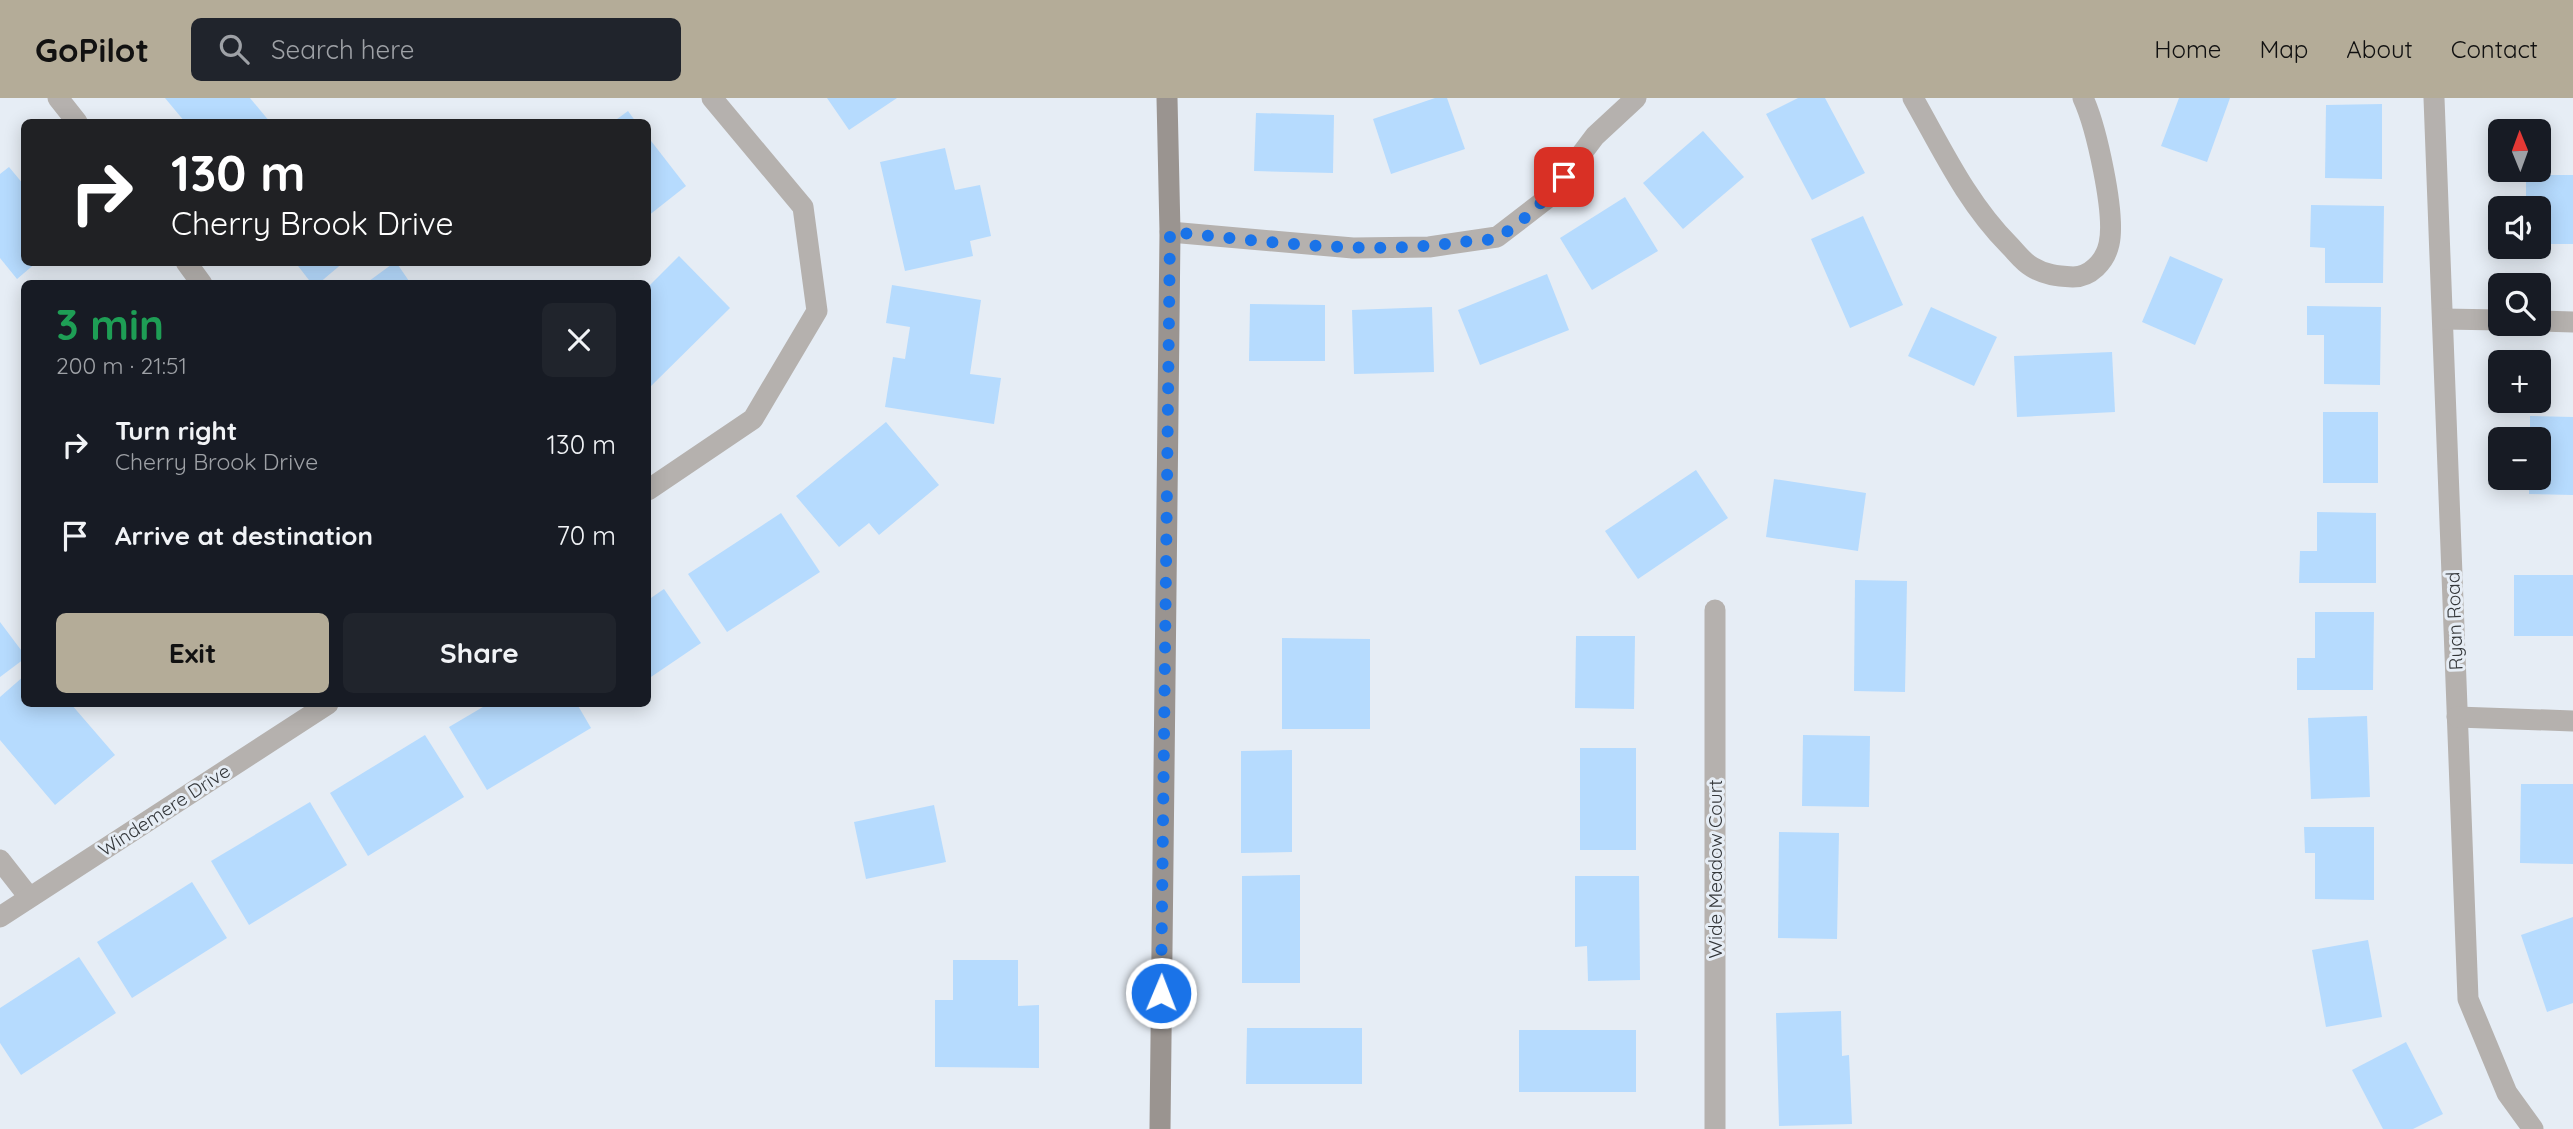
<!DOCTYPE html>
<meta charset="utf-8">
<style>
body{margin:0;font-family:Quicksand,sans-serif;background:#20242c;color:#f1f3f6;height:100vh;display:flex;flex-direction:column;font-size:26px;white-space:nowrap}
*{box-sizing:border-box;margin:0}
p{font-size:23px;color:#9ea1a6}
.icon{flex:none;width:38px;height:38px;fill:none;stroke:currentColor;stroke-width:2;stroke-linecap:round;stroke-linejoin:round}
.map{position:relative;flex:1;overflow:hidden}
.sheet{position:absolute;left:21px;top:182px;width:630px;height:427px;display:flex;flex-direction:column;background:#171b24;border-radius:10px;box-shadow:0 4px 18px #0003}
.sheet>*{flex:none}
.guide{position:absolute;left:21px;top:21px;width:630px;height:147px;border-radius:10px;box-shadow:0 4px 18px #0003;background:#202124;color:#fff;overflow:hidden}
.needle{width:46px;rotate:359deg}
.controls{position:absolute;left:2488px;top:21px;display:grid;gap:14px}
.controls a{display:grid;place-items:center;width:63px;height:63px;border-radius:10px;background:#171b24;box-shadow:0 4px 18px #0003;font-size:35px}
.pin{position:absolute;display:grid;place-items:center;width:60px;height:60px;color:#fff;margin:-30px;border-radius:14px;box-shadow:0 4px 10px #0006}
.me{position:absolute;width:77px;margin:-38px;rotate:1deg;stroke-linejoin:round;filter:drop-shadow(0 0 5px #0008)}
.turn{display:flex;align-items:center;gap:24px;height:147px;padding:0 35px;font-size:32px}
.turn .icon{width:91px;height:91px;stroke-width:2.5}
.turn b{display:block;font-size:49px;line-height:60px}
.round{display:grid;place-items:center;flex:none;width:74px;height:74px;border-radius:10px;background:#20242c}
.headline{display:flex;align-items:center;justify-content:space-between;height:119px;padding:0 35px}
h1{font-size:42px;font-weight:700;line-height:52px;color:#1e9e55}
.primary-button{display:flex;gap:14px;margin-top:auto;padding:14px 35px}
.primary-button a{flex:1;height:80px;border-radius:10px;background:#b4ac98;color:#111;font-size:28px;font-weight:700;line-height:80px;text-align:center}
.primary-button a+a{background:#20242c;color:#f1f3f6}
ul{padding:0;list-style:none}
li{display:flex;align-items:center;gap:21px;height:91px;padding:0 35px}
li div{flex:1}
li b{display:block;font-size:26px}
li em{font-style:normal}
header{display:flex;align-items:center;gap:42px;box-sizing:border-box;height:98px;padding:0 35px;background:#b4ac98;color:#111}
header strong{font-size:33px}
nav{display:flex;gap:38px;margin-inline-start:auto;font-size:24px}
.search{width:490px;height:63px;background:#20242c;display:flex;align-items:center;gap:18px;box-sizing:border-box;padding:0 24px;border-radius:10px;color:#9ea1a6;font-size:26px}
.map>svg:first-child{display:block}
</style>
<header>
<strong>GoPilot</strong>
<div class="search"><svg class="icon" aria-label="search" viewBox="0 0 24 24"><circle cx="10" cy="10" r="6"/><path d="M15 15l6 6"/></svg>Search here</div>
<nav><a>Home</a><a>Map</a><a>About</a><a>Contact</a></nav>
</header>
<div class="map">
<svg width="2573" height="1031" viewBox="0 0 2573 1031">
<rect width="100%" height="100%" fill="#e6edf5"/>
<g fill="#b6dbfe">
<path d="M 165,0 L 250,0 L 270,24 L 185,24 Z"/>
<path d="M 827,0 L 897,0 L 849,32 Z"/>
<path d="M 1435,0 L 1447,0 L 1465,51 L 1391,76 L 1373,21 Z"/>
<path d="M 1798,0 L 1825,0 L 1865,75 L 1812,102 L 1766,16 Z"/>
<path d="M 2179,0 L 2230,0 L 2207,64 L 2161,48 Z"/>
<path d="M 2382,6 L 2382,81 L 2325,80 L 2326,7 Z"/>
<path d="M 628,13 L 636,24 L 613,24 Z"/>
<path d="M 1256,15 L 1334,17 L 1333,75 L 1254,73 Z"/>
<path d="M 1703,33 L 1744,79 L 1683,131 L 1643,85 Z"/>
<path d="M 648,39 L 686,88 L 648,118 Z"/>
<path d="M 945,50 L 955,92 L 980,87 L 991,138 L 970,143 L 973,158 L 905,173 L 880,64 Z"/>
<path d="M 9,69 L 24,87 L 24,164 L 37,164 L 17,181 L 0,160 L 0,76 Z"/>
<path d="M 2526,77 L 2573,77 L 2573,146 L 2539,146 L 2539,110 L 2526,110 Z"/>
<path d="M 1625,99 L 1658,153 L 1592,192 L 1560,140 Z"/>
<path d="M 2311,107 L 2384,108 L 2383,185 L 2325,185 L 2325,150 L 2310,149 Z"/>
<path d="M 1863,118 L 1903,207 L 1850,230 L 1811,141 Z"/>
<path d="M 679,158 L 730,210 L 648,291 L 648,189 Z"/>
<path d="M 2170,158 L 2223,181 L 2195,247 L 2142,224 Z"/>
<path d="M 295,164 L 344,164 L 318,186 L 312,186 Z"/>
<path d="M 396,164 L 411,186 L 365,186 L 395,164 Z"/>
<path d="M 1547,176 L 1569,232 L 1480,267 L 1458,212 Z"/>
<path d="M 892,187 L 981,202 L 970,276 L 1001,280 L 994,326 L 885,309 L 893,259 L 905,261 L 910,229 L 886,225 Z"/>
<path d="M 1250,206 L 1325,207 L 1325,263 L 1249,263 Z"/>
<path d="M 2307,208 L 2381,209 L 2380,287 L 2324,286 L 2324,237 L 2307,237 Z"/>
<path d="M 1432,209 L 1434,274 L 1354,276 L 1352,212 Z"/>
<path d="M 1931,209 L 1997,239 L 1974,288 L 1908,258 Z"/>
<path d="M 2112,254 L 2115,314 L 2017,319 L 2014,258 Z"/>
<rect x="2323" y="314" width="55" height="71"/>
<path d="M 2530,318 L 2573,319 L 2573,397 L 2529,396 L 2529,380 L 2539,380 L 2539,341 L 2530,341 Z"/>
<path d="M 886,324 L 939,387 L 879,437 L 869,425 L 839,449 L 796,398 Z"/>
<path d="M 1696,372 L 1728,420 L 1638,481 L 1605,433 Z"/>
<path d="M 1774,381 L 1866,395 L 1858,453 L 1766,439 Z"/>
<path d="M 2317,414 L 2376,415 L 2376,485 L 2299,485 L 2300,453 L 2317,453 Z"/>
<path d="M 781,415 L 820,474 L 727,534 L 688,476 Z"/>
<rect x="2514" y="477" width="59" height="61"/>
<path d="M 1855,482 L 1907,483 L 1905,594 L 1854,593 Z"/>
<path d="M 664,491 L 701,545 L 648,581 L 648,502 Z"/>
<path d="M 2315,514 L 2374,514 L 2373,592 L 2297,592 L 2297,560 L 2315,560 Z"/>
<path d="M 0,524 L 24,556 L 24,561 L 0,579 Z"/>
<path d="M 1576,538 L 1635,538 L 1634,611 L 1575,610 Z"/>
<path d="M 1282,540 L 1370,541 L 1370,631 L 1282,631 Z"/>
<path d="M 24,578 L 24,606 L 71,606 L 115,657 L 55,707 L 0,642 L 0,599 Z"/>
<path d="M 488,606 L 577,606 L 591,630 L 487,692 L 449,629 Z"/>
<path d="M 2367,618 L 2370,699 L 2311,701 L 2308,620 Z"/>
<path d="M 425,637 L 464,699 L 368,758 L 330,695 Z"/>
<path d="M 1803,637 L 1870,638 L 1869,709 L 1802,708 Z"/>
<rect x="1580" y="650" width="56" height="102"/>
<path d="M 1292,652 L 1292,754 L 1241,755 L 1241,653 Z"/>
<path d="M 2521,686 L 2573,686 L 2573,766 L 2520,765 Z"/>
<path d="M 310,704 L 347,767 L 249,827 L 211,763 Z"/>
<path d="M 934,707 L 946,764 L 866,781 L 854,724 Z"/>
<path d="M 2304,729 L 2374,729 L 2374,802 L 2315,801 L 2315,755 L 2305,755 Z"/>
<path d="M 1779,734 L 1839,735 L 1837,841 L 1778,840 Z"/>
<path d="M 1300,777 L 1300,885 L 1242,885 L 1242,778 Z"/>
<path d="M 1575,778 L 1639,778 L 1640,882 L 1588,883 L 1587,848 L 1575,849 Z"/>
<path d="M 192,784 L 227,840 L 132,900 L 97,844 Z"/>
<path d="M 2573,819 L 2573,905 L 2547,914 L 2521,837 Z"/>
<path d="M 2368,842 L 2382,919 L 2326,929 L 2312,852 Z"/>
<path d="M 79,859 L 116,915 L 21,977 L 0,945 L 0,910 Z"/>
<path d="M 953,862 L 1018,862 L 1018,908 L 1039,907 L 1039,970 L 935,969 L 935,902 L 953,902 Z"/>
<path d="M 1841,913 L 1842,958 L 1849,957 L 1852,1026 L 1779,1028 L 1776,915 Z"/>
<path d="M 1247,930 L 1362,930 L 1362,986 L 1246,986 Z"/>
<rect x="1519" y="932" width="117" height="62"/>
<path d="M 2406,944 L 2443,1016 L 2413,1031 L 2383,1031 L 2352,972 Z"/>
</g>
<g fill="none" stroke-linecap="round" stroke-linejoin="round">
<g stroke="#b5b1ae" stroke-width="21">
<path d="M 58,0 L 77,24"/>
<path d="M 1913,0 C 1942,51 1967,105 2009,147 C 2016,154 2023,164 2032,169 C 2045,177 2057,178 2073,179 C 2090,179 2105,164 2109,146 C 2116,116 2096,28 2083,0"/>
<path d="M 2434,0 L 2468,901 L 2507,995 L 2533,1031"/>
<path d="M 1170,134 L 1353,150 L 1429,149 L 1497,139 L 1549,99 L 1595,38 L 1636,0"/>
<path d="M 186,164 L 202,186"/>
<path d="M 2443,221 L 2501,222"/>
<path d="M 2539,223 L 2573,224"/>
<path d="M 648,392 L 753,321 L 817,213 L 803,109 L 712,0"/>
<path d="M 1715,512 L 1715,1031"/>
<path d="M 2457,619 L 2573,623"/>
<path d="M 0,762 L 29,799"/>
<path d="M 0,819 L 328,606"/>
</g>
<path stroke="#9a9490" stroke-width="21" d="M 1160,1031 L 1170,134 L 1167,0"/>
</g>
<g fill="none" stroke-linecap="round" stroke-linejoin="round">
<path stroke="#1a73e8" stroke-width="12" stroke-dasharray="0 21.6" d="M 1161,895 L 1170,134 C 1266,143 1364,158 1460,144 C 1471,143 1486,144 1497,139 C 1517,131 1551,96 1564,79"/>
</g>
<g text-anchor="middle" stroke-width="6" stroke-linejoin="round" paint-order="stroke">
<g font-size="19" fill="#34373a" stroke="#e6edf5">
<text transform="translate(2454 523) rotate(-92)" y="7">Ryan Road</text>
<text transform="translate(164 712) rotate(-33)" y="7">Windemere Drive</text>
<text transform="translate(1715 771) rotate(-90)" y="7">Wide Meadow Court</text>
</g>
</g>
</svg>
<div class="controls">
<a><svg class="needle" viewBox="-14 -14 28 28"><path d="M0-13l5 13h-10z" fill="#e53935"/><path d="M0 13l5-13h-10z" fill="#9ea1a6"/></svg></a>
<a><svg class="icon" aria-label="sound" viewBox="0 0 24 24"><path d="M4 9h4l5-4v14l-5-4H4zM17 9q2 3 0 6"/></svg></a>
<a><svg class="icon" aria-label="search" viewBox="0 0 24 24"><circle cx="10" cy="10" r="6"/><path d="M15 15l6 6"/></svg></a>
<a>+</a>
<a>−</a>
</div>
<div class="pin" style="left:1564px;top:79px;background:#d93025"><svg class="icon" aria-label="arrive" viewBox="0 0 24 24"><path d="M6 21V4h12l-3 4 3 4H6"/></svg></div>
<svg class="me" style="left:1161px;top:895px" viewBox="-20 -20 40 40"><circle r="17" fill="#1a73e8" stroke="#fff" stroke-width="3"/><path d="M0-11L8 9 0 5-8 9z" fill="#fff"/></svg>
<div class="guide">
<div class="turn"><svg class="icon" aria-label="right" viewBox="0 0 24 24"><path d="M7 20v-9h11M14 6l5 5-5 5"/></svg><div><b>130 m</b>Cherry Brook Drive</div></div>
</div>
<section class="sheet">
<div class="headline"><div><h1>3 min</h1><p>200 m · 21:51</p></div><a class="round"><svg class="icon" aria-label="close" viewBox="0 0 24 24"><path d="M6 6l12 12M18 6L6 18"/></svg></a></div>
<ul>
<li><svg class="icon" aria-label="right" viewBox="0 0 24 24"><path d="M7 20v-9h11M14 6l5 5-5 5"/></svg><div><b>Turn right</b><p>Cherry Brook Drive</p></div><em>130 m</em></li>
<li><svg class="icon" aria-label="arrive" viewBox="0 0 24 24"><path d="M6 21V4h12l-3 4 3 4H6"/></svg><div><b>Arrive at destination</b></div><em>70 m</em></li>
</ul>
<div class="primary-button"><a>Exit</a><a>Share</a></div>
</section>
</div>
